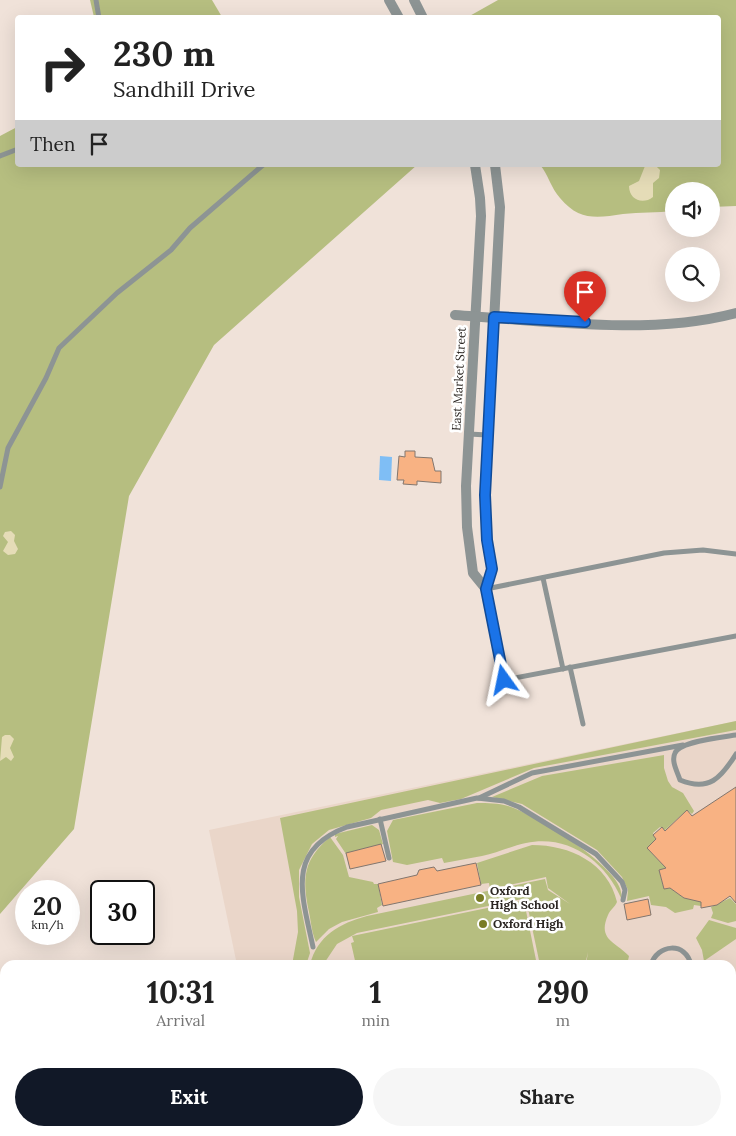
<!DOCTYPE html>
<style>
body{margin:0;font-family:Lora,serif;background:#f6f6f6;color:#222;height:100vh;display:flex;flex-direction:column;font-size:19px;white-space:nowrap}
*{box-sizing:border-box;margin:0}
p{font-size:16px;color:#767676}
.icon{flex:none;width:28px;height:28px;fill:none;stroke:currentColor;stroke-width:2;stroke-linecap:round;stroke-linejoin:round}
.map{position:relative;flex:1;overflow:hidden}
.panel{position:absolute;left:0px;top:960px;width:736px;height:176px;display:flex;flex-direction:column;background:#fff;border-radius:15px 15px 0 0;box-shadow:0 5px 20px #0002}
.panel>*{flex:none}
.hud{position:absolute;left:15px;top:15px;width:706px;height:152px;border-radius:5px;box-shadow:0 5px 20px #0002;background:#fff;color:#222;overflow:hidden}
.tools{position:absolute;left:665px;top:182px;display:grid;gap:10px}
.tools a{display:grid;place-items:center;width:55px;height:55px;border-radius:50%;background:#fff;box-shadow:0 5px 20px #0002;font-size:25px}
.speed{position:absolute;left:15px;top:880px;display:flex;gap:10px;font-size:25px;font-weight:700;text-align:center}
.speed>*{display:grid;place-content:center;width:65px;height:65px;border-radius:50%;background:#fff;box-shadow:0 5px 20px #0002;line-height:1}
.speed small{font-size:12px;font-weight:400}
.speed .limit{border:2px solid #111;border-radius:8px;background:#fff;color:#111}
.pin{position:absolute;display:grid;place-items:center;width:42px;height:42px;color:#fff;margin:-51px -21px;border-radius:50% 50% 50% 0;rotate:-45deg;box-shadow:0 0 5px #0007}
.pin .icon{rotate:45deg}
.me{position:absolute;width:55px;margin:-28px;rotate:348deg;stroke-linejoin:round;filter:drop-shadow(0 0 4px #0008)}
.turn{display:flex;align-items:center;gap:18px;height:105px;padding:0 15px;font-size:22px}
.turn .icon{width:65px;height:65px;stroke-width:2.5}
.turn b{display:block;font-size:35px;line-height:42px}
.then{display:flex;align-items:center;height:48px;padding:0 15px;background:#0003;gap:10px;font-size:19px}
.eta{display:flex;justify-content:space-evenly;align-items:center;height:85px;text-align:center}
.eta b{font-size:30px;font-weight:700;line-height:35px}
.button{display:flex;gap:10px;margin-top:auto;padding:10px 15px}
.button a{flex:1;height:58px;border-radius:30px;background:#111827;color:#fff;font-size:20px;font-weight:700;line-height:58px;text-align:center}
.button a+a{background:#f6f6f6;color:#222}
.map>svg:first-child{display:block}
</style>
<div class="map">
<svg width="736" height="1136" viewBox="0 0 736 1136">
<rect width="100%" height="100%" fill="#f0e2d9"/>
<path fill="#ead6c9" d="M 736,721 L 736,1136 L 273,1136 L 272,1131 L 731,1131 L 731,965 L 237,965 L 209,830 Z"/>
<g fill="#b6be80">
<path d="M 90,0 L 212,0 L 222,17 L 94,17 Z"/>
<path d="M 498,0 L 736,0 L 736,206 L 711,207 L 711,191 L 674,191 L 674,211 C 657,213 640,212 623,214 C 597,218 579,221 560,198 C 551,188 548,174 540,165 L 719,165 L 719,18 L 466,18 Z"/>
<path d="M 17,127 L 18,165 L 417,165 L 214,345 L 129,496 L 74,829 L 0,914 L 0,136 Z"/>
<path d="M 736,721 L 736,730 L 534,768 L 461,799 L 440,803 L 428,800 L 381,810 L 371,818 L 329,830 L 312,844 L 299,870 L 299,897 L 310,953 L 306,965 L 292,965 L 298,932 L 297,911 L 280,818 Z"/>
<path d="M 664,755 L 664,768 L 668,781 L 672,787 L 683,793 L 694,811 L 692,814 L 687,810 L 665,830 L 660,827 L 653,833 L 656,839 L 647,848 L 666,868 L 659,870 L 664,889 L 670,888 L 684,898 L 701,901 L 701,906 L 694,905 L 693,909 L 675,913 L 666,907 L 651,905 L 649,896 L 627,901 L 628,890 L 622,877 L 597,850 L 522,804 L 492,797 L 542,776 Z"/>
<path d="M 477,803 C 488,803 498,803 508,806 C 532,813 629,871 621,898 C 605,861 568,834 526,843 C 511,846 497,853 482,856 C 469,858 457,861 444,863 L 442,858 L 407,865 L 393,862 L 387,831 L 393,820 Z"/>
<path d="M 372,825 L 379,830 L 383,844 L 346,854 L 336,839 L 338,836 L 335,837 L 335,834 Z"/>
<path d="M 330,837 L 343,855 L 349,877 L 373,882 L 374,884 L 378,884 L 382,905 L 377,908 L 378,912 L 342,922 L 329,929 L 316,942 C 312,934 311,922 309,912 C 302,878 303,860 330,837 Z"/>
<path d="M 532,845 C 570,845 608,863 617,902 C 615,907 610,910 608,915 C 597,940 616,942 629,956 L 627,965 L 586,965 L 588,952 L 585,965 L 540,965 L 526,899 L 522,899 L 357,933 L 337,944 L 323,965 L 310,965 C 317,936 340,923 367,916 L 545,879 L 548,890 L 570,904 L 548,888 L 546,877 L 490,889 L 489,883 L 481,884 L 477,863 Z"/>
<path d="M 730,898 L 736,904 L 736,921 L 728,923 L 711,918 L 713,913 L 711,907 Z"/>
<path d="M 521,901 L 522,906 L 525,906 L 537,965 L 356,965 L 351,943 L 354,942 L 352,936 Z"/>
<path d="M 709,920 L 736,928 L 736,939 L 704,961 L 702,950 L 696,938 Z"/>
</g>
<g fill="#e5dcb7">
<path d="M 655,165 L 660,170 L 659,178 L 653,183 L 653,197 C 643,205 629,200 629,186 L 639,181 L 645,166 Z"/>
<path d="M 11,531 L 15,535 L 14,541 L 18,549 L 15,554 L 8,555 L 3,551 L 8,542 L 3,536 L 5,532 Z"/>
<path d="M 5,735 L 10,735 L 14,739 L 10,748 L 14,757 L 11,761 L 6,757 L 0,761 L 2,737 Z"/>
</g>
<g fill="#7fbef5">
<path d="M 380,456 L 392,457 L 391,481 L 379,480 Z"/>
<path d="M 301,1131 L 360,1131 L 363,1136 L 302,1136 Z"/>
</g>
<g fill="#f8b283" stroke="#82766e">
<path d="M 405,451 L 415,451 L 415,457 L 432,458 L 435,471 L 441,471 L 441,483 L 417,481 L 417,485 L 403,484 L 404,480 L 397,480 L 399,456 L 405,457 Z"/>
<path d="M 736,787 L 736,903 L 730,896 L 717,905 L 701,908 L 701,902 L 684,898 L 670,888 L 664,889 L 659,870 L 666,868 L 647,848 L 656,839 L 653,835 L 662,827 L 665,831 L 687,810 L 692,816 Z"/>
<path d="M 381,844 L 386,861 L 350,869 L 346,853 Z"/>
<path d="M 476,863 L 481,885 L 383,906 L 378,884 L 417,875 L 419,870 L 434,867 L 437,871 Z"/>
<path d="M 648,899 L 651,915 L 627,920 L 624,904 Z"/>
</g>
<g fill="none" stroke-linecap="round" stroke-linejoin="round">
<g stroke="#8d9494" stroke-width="5">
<path d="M 96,0 L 99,18"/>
<path d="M 0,156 L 18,149"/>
<path d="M 469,434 L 487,435"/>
<path d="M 0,487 L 8,448 L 46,378 L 59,348 L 117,293 L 171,250 L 190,228 L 263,165"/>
<path d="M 543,578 L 563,669"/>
<path d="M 486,589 L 664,553 L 703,550 L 736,554"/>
<path d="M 570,667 L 583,724"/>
<path d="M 504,680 L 736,636"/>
<path d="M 736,735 C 723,737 680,741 675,753 C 671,761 677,771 680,780 C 709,792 721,778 736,754"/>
<path d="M 479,798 L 532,773 L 683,745"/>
<path d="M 380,819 L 389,858"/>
<path d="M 313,947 C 302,895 285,850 347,827 L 477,798 L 504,801 L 519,807 L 596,854 L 622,882 L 625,890 L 623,900"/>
<path d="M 651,965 C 657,944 686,941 691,965"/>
<path d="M 731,1095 L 736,1097"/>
<path d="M 731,1127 L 736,1126"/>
<path d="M 454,1131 L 455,1136"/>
<path d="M 661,1131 L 662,1136"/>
<path d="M 688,1136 L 710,1131"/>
</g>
<g stroke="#8d9494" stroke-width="10">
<path d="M 389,0 L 399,18"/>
<path d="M 414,0 L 423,18"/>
<path d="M 475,165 L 480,198 L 481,216 L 466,486 L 467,527 L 473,573 L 486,589 L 504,680"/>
<path d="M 455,315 C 545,321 649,336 736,313"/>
<path d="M 486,589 L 492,569 L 487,540 L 485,495 L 500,207 L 495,165"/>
</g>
</g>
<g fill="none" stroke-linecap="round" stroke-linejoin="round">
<defs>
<path id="route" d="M 504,680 L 486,589 L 492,569 L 487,540 L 485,495 L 494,317 L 585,322"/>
</defs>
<use href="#route" stroke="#114b97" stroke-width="12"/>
<use href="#route" stroke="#1a73e8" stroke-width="9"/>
</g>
<g fill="#797c25" stroke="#fff" stroke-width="2">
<circle cx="480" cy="898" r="5"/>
<circle cx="483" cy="924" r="5"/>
</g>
<g text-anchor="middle" stroke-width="5" stroke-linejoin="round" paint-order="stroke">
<g font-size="12" fill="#2b2622" stroke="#fff">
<text transform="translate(459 379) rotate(-87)" y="4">East Market Street</text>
</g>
<g font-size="12" font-weight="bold" fill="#2b2622" stroke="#fff" text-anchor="start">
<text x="490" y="895">Oxford<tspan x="490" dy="14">High School</tspan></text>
<text x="493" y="928">Oxford High</text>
</g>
</g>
</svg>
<div class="tools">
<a><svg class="icon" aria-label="sound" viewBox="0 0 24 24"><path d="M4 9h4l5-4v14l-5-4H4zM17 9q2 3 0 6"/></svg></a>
<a><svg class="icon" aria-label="search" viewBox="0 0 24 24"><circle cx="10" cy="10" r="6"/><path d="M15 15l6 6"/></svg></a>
</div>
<div class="speed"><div>20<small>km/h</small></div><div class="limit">30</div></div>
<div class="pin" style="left:585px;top:322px;background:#d93025"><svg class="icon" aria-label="arrive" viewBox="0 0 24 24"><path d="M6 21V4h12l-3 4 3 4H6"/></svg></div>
<svg class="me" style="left:504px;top:680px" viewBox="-20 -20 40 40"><path d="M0-17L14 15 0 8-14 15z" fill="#1a73e8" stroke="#fff" stroke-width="4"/></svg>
<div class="hud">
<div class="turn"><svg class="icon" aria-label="right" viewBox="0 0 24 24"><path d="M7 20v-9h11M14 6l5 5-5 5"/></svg><div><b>230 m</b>Sandhill Drive</div></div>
<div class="then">Then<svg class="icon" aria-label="arrive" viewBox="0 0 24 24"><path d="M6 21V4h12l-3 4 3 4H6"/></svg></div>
</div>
<section class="panel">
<div class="eta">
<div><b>10:31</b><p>Arrival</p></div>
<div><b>1</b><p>min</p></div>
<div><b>290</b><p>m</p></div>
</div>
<div class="button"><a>Exit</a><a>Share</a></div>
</section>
</div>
